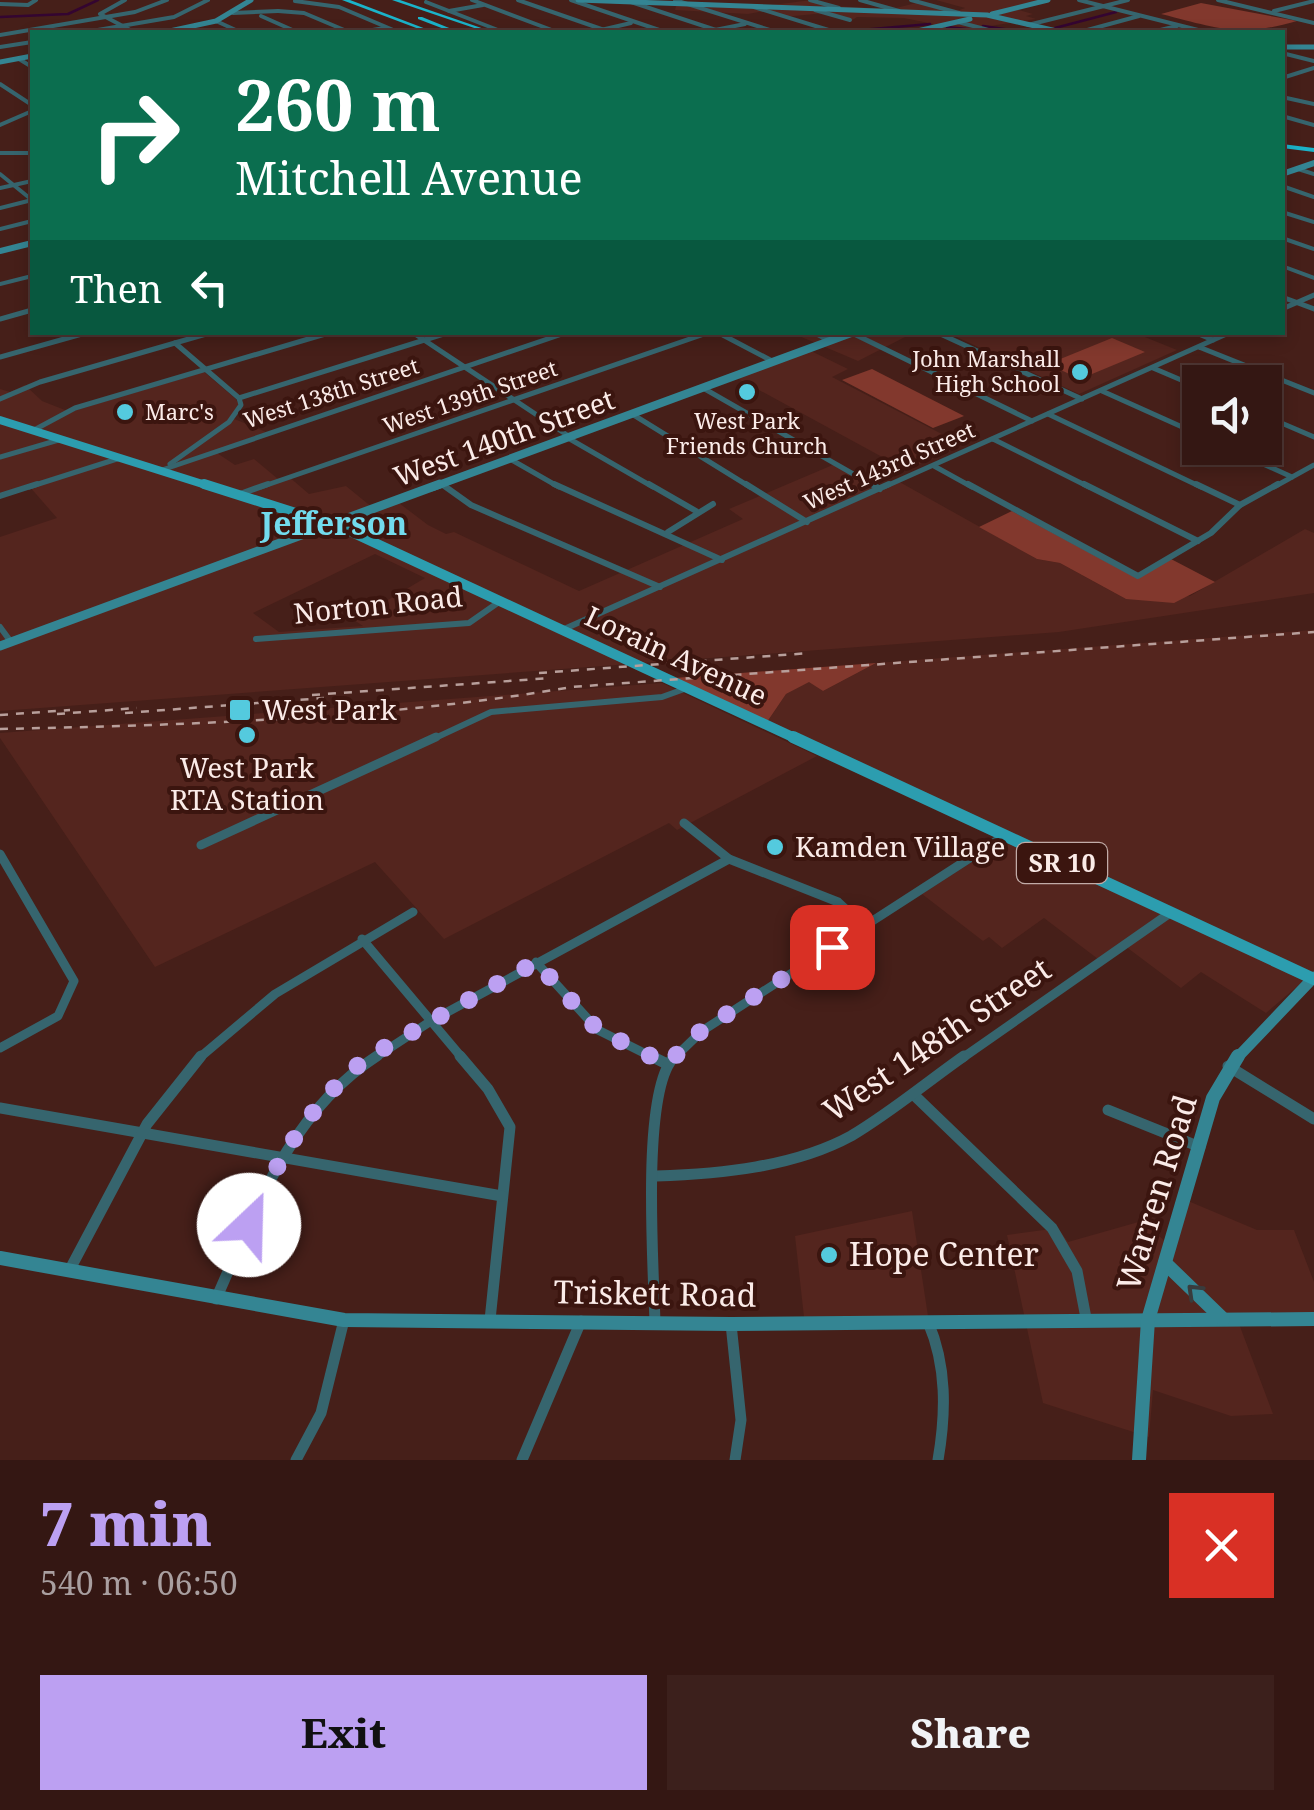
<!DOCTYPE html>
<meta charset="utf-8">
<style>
body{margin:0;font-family:"Noto Serif",serif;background:#3c201c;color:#f1f3f6;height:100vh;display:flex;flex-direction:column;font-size:38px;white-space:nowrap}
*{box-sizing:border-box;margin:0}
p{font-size:32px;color:#a99fa0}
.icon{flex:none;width:55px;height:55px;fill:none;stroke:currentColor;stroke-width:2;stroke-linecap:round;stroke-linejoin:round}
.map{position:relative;height:1460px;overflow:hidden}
.details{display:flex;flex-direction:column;background:#341713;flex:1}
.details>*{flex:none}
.hud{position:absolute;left:30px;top:30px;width:1255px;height:305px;border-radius:0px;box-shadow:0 5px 15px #0003,0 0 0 2px #4e3633;background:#0b6e4f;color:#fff;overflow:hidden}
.buttons{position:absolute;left:1182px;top:365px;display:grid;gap:20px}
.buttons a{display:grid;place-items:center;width:100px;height:100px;border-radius:0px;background:#341713;box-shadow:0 5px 15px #0003,0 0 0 2px #4e3633;font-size:50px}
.pin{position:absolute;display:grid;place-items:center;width:85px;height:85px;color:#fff;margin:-42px;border-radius:20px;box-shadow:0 5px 15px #0006}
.me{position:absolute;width:110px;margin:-55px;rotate:24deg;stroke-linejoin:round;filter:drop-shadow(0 0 8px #0008)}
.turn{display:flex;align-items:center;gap:35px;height:210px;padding:0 40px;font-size:45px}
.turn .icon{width:130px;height:130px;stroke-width:2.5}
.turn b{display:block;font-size:70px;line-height:85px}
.then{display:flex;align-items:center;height:95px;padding:0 40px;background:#0003;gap:20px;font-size:38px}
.round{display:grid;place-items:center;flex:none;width:105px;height:105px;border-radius:0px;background:#3c201c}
.head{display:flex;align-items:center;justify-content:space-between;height:170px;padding:0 40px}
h1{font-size:60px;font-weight:800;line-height:75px;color:#bca0f2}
.action{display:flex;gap:20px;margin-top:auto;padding:20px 40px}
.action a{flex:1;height:115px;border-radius:0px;background:#bca0f2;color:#111;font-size:40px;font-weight:800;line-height:115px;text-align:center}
.action a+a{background:#3c201c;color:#f1f3f6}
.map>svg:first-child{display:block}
</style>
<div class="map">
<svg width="1314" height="1460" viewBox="0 0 1314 1460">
<rect width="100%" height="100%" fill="#461f19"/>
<g fill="#54251e" fill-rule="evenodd">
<path d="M 811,0 L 833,6 L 892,9 L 920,2 L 954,12 L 965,8 L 936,0 L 1045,0 L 1015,9 L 1033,14 L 1026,16 L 1036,19 L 951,32 L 910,32 L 934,24 L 904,18 L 857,17 L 851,21 L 825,13 L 784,17 L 764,11 L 748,14 L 675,10 L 677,3 L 765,6 Z"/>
<path d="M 792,333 L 815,333 L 830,340 L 850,333 L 907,336 L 858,361 Z"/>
<path d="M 948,333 L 1135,333 L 1177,350 L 1079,394 Z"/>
<path d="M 811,351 L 848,369 L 832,377 L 963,445 L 906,470 L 737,378 Z"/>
<path d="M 204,372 L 236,399 L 239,405 L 232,418 L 266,432 L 214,451 L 235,465 L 254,459 L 278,479 L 288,476 L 309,494 L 346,486 L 373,508 L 395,500 L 428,525 L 446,534 L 454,532 L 579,591 L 743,519 L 729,509 L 835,464 L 877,489 L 896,480 L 1037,559 L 1060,563 L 1126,599 L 1190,596 L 1305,529 L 1314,533 L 1314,593 L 1059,632 L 0,711 L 0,537 L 57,518 L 29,486 L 0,495 L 0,389 L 10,392 L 25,385 L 42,401 L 70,412 ZM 375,554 L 425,578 L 354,620 L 363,626 L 279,632 L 253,613 Z"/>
<path d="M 1314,630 L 1314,983 L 1306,979 L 1266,1013 L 1201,972 L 1181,988 L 1121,943 L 1098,959 L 1044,918 L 1002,948 L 989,937 L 983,941 L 922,894 L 1011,837 L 767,722 L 786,694 L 809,681 L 823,691 L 876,663 Z"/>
<path d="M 662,683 L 817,756 L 677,830 L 669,823 L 444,939 L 375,862 L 155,967 L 0,738 L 0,733 Z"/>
<path d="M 1181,1198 L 1257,1230 L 1294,1230 L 1314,1282 L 1314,1314 L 1236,1316 L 1273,1414 L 1231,1416 L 1153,1390 L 1149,1437 L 1043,1403 L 1007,1235 L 1058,1228 L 1068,1242 L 1142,1221 L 1167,1243 Z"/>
<path d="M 912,1211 L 928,1316 L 804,1317 L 795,1236 Z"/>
</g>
<g fill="#82382d">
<path d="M 1201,3 L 1297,21 C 1239,38 1217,28 1161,14 Z"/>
<path d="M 1112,338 L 1145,352 L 1080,379 L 1048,364 Z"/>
<path d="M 872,369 L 964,416 L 933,428 L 842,380 Z"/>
<path d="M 1012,511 L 1137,578 L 1171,559 L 1215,582 L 1174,603 L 1126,599 L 1060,563 L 1037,559 L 979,527 Z"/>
<path d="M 876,663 L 823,691 L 809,682 L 786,694 L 767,722 L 674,678 Z"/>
</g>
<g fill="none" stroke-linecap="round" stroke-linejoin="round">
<g stroke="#340531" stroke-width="2.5">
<path d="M 0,17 L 68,14 L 98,0"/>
<path d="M 983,26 L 1025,32"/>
<path d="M 947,27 L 976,30"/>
<path d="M 1055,28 L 1116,12"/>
<path d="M 577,32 L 583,32"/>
<path d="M 761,32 L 767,32"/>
<path d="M 778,32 L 803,32"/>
<path d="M 823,32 L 828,32"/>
<path d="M 838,32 L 930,24"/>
</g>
<g stroke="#36656e" stroke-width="4">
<path d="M 125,0 L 100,14 L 134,32"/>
<path d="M 472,0 L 557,32"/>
<path d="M 518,0 L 610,32"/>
<path d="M 571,0 L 665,32"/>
<path d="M 675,0 L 776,32"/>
<path d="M 810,0 L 839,8"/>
<path d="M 860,0 L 899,11"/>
<path d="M 911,0 L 959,13"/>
<path d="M 1079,0 L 1206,32"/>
<path d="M 1218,0 L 1314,23"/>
<path d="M 295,1 L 339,7 L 398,32"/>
<path d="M 628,1 L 722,32"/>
<path d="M 426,2 L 503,32"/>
<path d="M 0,4 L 28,5 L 36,0"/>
<path d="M 754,7 L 835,32"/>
<path d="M 815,10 L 850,20"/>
<path d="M 278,11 L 304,13 L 349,32"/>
<path d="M 449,11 L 483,5"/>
<path d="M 1274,11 L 1314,1"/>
<path d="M 233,13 L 278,11"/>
<path d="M 261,16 L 297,32"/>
<path d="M 216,21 L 240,32"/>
<path d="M 958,22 L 996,32"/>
<path d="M 1028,25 L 1128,0"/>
<path d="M 601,30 L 631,23"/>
<path d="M 715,30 L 745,24"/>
<path d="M 925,30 L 935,32"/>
<path d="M 86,32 L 174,17 L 208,0"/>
<path d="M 360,32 L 385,28"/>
<path d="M 1080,32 L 1139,16"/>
<path d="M 1152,32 L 1177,26"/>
<path d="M 0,35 L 135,12 L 167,0"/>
<path d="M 0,47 L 32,42"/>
<path d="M 1282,53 L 1314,61"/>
<path d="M 19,59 L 32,67"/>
<path d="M 1282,78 L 1314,68"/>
<path d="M 0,84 L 32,105"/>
<path d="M 1282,97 L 1314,104"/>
<path d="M 1282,116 L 1314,125"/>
<path d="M 0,125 L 32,111"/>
<path d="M 0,153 L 32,153"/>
<path d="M 1298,169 L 1314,174"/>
<path d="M 0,174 L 32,200"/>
<path d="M 1282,186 L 1314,197"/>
<path d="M 0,188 L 32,181"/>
<path d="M 0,208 L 32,200"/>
<path d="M 1282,212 L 1314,222"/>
<path d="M 0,229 L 32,221"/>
<path d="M 1282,238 L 1314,249"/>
<path d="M 1282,266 L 1314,278"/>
<path d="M 0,284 L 32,276"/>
</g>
<g stroke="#36656e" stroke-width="5">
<path d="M 1282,297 L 1314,309"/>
<path d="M 1282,309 L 1314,295"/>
<path d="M 0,319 L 32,310"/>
<path d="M 412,332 L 570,437"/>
<path d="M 717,332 L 774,362"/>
<path d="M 813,332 L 830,341"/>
<path d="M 936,332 L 1082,399"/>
<path d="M 1194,332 L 1213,340"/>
<path d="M 852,333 L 1032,421"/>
<path d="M 1199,347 L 1314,393"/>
<path d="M 0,357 L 89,332"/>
<path d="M 1153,368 L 1200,388"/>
<path d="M 703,388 L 876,487"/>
<path d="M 1102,391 L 1200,435"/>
<path d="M 239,398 L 450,332"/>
<path d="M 0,399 L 40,382 L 213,332"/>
<path d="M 632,414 L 750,487"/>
<path d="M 1048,414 L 1201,487"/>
<path d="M 1265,416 L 1314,437"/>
<path d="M 34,430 L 75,408 L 332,332"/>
<path d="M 568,438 L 653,487"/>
<path d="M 993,439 L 1089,487"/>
<path d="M 1228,448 L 1292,477"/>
<path d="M 0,457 L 62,439"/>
<path d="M 510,459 L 559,487"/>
<path d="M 170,464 L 229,422 L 241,405 L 239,398 L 175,343"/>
<path d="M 934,466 L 972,487"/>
<path d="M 162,470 L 568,332"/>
<path d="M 29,487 L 120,458"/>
<path d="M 261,487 L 710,332"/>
<path d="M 884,487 L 1231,332"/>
<path d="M 1274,487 L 1314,465"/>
</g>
<g stroke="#36656e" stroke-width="6">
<path d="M 554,484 L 722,560"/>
<path d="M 649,484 L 696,511"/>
<path d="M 746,484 L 807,522"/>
<path d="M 872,484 L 880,489"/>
<path d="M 968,484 L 1138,576 L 1211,533 L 1240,505 L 1278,484"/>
<path d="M 1084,484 L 1198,541"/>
<path d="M 1196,484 L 1240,505"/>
<path d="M 443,485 L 471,505 L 660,587"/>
<path d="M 240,494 L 268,484"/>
<path d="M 0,496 L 37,484"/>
<path d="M 668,532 L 713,504"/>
<path d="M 0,627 L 11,642"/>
<path d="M 562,630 L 889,484"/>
<path d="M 256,639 L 469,623 L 499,602"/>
<path d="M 431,740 L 491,712 L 662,697 L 687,688"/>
</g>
<g stroke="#36656e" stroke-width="9">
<path d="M 684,823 L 729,859 L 838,902 L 864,926"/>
<path d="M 201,845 L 436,737"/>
<path d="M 0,854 L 74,981 L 58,1016 L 0,1048"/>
<path d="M 362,939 L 463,1059"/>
<path d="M 536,962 L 598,1030 L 656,1059"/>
<path d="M 198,1059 L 275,994 L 413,912"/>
<path d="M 373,1059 L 431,1021 L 729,859"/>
<path d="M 673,1059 L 702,1031 L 1004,836"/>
<path d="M 961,1059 L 1170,913"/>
</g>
<g stroke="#36656e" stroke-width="11">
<path d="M 460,1056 L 488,1089 L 510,1127 L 490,1320"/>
<path d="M 651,1056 L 667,1064"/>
<path d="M 1228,1066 L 1314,1119"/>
<path d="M 914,1095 L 1052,1228 L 1077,1271 L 1086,1318"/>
<path d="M 0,1108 L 502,1196"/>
<path d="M 1108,1110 L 1200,1147"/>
<path d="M 656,1176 C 720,1174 794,1167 851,1136 C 890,1113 927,1082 964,1056"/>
<path d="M 69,1271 L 147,1124 L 201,1056"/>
<path d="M 216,1299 C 256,1209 290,1112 377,1056"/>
<path d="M 928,1322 C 947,1366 946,1413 938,1460"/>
<path d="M 655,1324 C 654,1271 640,1089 675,1056"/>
<path d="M 731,1324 L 741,1420 L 735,1460"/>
<path d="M 296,1460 L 321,1413 L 344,1320"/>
<path d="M 522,1460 L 581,1321"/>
</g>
<g stroke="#348593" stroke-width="5">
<path d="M 578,0 L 987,15 L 1061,32"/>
<path d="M 992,14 L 1048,0"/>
<path d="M 165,32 L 216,21 L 251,0"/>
<path d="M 913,32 L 970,19"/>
<path d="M 1282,47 L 1314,47"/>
<path d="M 0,62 L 32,56"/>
</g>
<g stroke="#348593" stroke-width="6">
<path d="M 1282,174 L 1314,163"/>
<path d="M 0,251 L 32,243"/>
</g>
<path stroke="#348593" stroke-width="8" d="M 433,487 L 854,332"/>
<path stroke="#348593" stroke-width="9" d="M 0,646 L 440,484"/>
<path stroke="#348593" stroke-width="11" d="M 1236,1059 L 1314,977"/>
<g stroke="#348593" stroke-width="14">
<path d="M 0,1258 L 344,1320 L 731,1324 L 1314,1319"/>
<path d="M 1165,1263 L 1223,1319"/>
<path d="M 1139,1460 L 1148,1320 L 1213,1098 L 1238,1056"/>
</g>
<path stroke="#2c9daf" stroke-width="8" d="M 0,420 L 212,487"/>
<path stroke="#2c9daf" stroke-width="10" d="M 204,484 L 343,528 L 799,740"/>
<path stroke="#2c9daf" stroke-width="12" d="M 793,737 L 1314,979"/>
<g fill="#1bb3c9" fill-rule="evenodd">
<path d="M 342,0 L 350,0 L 434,32 L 427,32 Z"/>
<path d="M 392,0 L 400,0 L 493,32 L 486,32 Z"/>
<path d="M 418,17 L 422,17 L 459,32 L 452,32 L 418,19 Z"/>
<path d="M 1282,144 L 1314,148 L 1314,152 L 1282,148 Z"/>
</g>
<g stroke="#b89f9b" stroke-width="2.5" stroke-dasharray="8 8" stroke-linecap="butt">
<path d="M 539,673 L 810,653"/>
<path d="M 312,695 L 551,678"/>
<path d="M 125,713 L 324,698"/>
<path d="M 57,714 L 137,708"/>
<path d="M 0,715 L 70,710"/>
<path d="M 0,729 C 190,725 384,719 572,687 L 1314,632"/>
</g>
</g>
<defs><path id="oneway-chevron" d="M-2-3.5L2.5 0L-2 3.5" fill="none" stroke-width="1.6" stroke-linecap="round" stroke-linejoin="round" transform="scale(2.5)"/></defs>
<use stroke="#393c3d" href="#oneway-chevron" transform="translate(1194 1291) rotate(-136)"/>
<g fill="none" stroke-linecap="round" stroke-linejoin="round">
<path stroke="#bca0f2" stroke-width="18" stroke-dasharray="0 32.4" d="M 249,1225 C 278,1158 311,1103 368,1057 L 536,962 L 598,1030 L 667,1064 L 702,1030 L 832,947"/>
</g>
<g fill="#54cade" stroke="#3b150f" stroke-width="4">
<circle cx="1080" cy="372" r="10"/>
<circle cx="747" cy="392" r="10"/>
<circle cx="125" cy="412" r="10"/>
<rect x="228" y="698" width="24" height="24" rx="5"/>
<circle cx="247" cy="735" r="10"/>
<circle cx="775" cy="847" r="10"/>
<circle cx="829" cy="1255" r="10"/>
</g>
<g text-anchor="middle" stroke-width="8" stroke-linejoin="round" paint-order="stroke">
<g font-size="22" fill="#fbebe8" stroke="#3b150f" text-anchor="end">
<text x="1060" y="367">John Marshall<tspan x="1060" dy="25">High School</tspan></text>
<text x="145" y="420" text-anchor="start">Marc's</text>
<text x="747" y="429" text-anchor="middle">West Park<tspan x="747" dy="25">Friends Church</tspan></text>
</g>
<g font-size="22" fill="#fbebe8" stroke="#3b150f">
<text transform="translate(331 393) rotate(-18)" y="8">West 138th Street</text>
<text transform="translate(470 397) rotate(-19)" y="8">West 139th Street</text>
<text transform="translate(889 466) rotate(-24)" y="8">West 143rd Street</text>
</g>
<rect fill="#3b150f" stroke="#c1aba7" stroke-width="2.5" x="1017" y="843" width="90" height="40" rx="8"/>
<g font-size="25" font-weight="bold" fill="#fbebe8">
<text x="1062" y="872">SR 10</text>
</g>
<g font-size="28" fill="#fbebe8" stroke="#3b150f">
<text transform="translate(504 438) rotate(-20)" y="10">West 140th Street</text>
<text transform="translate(378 605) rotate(-6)" y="10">Norton Road</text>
<text transform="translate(676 656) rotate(25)" y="10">Lorain Avenue</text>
</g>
<g font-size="28" fill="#fbebe8" stroke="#3b150f" text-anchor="start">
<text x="262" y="720">West Park</text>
<text x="247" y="778" text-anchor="middle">West Park<tspan x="247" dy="32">RTA Station</tspan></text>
<text x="795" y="857">Kamden Village</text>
</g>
<g font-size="32" font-weight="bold" fill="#72dbed" stroke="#3b150f">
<text x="334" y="535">Jefferson</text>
</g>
<g font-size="32" fill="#fbebe8" stroke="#3b150f">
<text transform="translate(937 1040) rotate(-34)" y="11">West 148th Street</text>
<text transform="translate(1157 1193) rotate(-73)" y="11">Warren Road</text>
<text transform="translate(655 1294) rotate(1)" y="11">Triskett Road</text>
</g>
<g font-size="32" fill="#fbebe8" stroke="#3b150f" text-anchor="start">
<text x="849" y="1266">Hope Center</text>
</g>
</g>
</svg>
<div class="buttons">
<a><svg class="icon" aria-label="sound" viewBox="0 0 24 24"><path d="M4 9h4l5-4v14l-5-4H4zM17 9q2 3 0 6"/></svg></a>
</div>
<div class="pin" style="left:832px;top:947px;background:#d93025"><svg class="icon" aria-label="arrive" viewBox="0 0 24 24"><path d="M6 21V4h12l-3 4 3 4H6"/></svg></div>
<svg class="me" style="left:249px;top:1225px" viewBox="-20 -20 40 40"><circle r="19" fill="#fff"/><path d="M0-13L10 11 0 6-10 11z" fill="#bca0f2"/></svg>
<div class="hud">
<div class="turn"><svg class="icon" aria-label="right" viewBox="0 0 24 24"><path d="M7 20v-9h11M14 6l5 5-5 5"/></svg><div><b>260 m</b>Mitchell Avenue</div></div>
<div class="then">Then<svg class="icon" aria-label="left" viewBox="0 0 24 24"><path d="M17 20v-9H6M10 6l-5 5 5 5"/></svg></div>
</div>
</div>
<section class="details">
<div class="head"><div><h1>7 min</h1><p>540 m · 06:50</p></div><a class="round" style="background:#d93025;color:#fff"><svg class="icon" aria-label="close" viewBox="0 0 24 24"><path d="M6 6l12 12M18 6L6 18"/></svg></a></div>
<div class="action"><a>Exit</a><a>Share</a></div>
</section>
